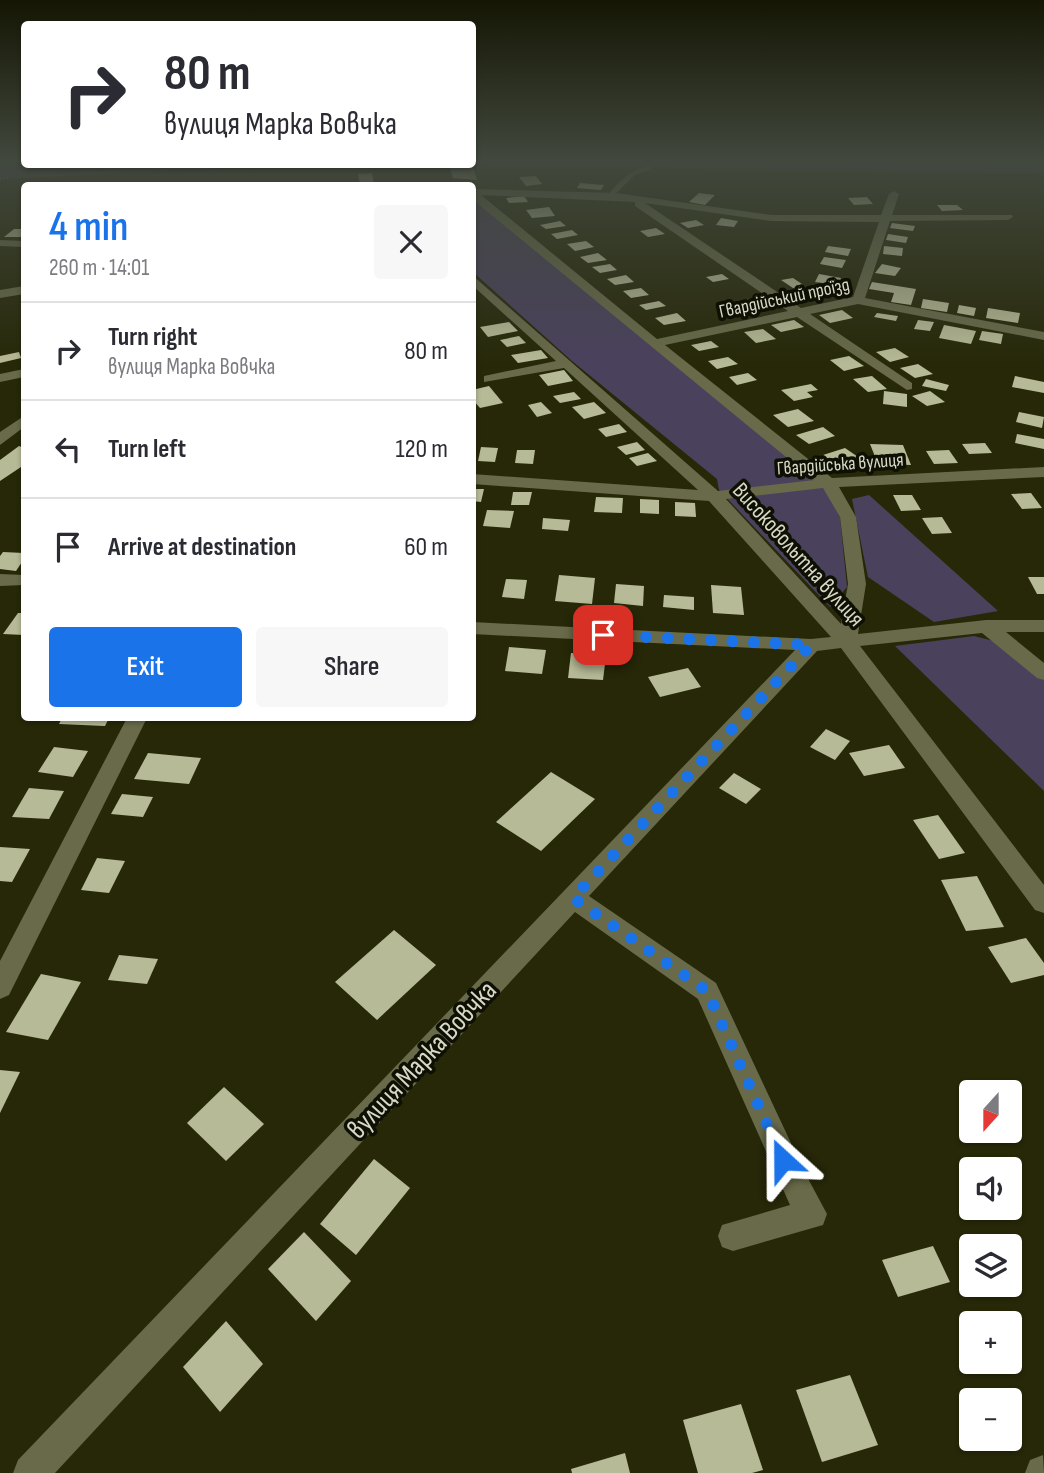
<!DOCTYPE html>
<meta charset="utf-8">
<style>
body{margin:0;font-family:"Sofia Sans Condensed",sans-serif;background:#f7f7f7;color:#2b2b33;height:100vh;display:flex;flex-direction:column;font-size:26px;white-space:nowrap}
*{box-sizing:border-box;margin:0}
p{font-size:23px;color:#7c7c81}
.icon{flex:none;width:38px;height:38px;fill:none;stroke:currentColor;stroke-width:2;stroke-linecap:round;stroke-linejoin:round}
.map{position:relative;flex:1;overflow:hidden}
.drawer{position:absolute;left:21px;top:182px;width:455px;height:539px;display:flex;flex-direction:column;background:#fff;border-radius:7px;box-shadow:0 2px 5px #0004}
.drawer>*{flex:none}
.banner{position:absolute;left:21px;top:21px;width:455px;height:147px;border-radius:7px;box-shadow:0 2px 5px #0004;background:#fff;color:#2b2b33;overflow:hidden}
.needle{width:46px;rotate:201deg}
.controls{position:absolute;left:959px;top:1080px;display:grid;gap:14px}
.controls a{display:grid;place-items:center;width:63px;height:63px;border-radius:7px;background:#fff;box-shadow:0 2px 5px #0004;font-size:35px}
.pin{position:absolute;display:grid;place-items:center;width:60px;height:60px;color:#fff;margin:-30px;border-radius:14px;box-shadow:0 4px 10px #0006}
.me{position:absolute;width:77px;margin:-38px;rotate:336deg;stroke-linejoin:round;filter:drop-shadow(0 0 5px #0008)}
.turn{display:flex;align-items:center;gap:24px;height:147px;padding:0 28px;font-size:32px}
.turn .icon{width:91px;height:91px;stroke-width:2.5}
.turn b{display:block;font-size:49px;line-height:60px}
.round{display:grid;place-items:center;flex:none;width:74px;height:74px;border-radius:7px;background:#f7f7f7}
.head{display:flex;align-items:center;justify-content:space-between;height:119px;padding:0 28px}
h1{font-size:42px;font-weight:600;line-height:52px;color:#1a73e8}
.cta{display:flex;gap:14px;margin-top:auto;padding:14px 28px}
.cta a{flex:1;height:80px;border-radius:7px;background:#1a73e8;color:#fff;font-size:28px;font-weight:600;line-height:80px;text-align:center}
.cta a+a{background:#f7f7f7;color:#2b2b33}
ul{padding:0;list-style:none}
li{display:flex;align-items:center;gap:21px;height:98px;padding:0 28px;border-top:2px solid #e1e1e2}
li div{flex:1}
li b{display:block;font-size:26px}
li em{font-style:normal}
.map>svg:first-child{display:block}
</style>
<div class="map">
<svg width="1044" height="1473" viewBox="0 0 1044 1473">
<rect width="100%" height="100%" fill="#272808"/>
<g fill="#4a415d">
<path d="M 0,159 L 24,159 L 24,164 L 472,164 L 473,159 L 1044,159 L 1044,173 L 635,167 L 220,168 L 0,179 Z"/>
<path d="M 473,198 L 825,486 L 840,517 L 847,587 L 830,607 L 719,490 L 717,479 L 572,361 L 473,272 Z"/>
<path d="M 869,495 L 998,611 L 934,622 L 868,577 L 852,499 Z"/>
<path d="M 974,636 L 998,642 L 1044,680 L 1044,791 L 895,646 Z"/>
</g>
<g fill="#b7ba96">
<path d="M 473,167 L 477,180 L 453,178 L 450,168 Z"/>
<path d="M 372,173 L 374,184 L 360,184 L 358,174 Z"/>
<path d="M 536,176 L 542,184 L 526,186 L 519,177 Z"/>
<path d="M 580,183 L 604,185 L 601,190 L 577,188 Z"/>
<path d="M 699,193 L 715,195 L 705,205 L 689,202 Z"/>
<path d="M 524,196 L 528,202 L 509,203 L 506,198 Z"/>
<path d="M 867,197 L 873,204 L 854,205 L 848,198 Z"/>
<path d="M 937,205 L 957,205 L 963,210 L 942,211 Z"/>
<path d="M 549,207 L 555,216 L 532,218 L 526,210 Z"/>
<path d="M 721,218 L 738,221 L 734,227 L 716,225 Z"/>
<path d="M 696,220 L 704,225 L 688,228 L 680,223 Z"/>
<path d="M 560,221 L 566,226 L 546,229 L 540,225 Z"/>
<path d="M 892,223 L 915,226 L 913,231 L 890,228 Z"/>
<path d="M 656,228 L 665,234 L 648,237 L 640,231 Z"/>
<path d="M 14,229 L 24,229 L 24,237 L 4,237 Z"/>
<path d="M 572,230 L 578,235 L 557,239 L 551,234 Z"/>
<path d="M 888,234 L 908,237 L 906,243 L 886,240 Z"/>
<path d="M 586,241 L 594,247 L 575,251 L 567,244 Z"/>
<path d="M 828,246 L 851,249 L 848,256 L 825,252 Z"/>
<path d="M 884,246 L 903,248 L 902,256 L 883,254 Z"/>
<path d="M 598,253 L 607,260 L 588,263 L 580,257 Z"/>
<path d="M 824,257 L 846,260 L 842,268 L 820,264 Z"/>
<path d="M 610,264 L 617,270 L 600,273 L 592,267 Z"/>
<path d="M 882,264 L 901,268 L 895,276 L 875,273 Z"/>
<path d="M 722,274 L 729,279 L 713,282 L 706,277 Z"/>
<path d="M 819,274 L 841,278 L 838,285 L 815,282 Z"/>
<path d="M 626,275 L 634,282 L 615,285 L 607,279 Z"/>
<path d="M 793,278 L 805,286 L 793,288 L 781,280 Z"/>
<path d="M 872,282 L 916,289 L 911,305 L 891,302 L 894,293 L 869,289 Z"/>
<path d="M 641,288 L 649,295 L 631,298 L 623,291 Z"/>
<path d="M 802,289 L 814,297 L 798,301 L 786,293 Z"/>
<path d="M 759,298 L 770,307 L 740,312 L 735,307 L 753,304 L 747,299 Z"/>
<path d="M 923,299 L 949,303 L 947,312 L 921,308 Z"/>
<path d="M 659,301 L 666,306 L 646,310 L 639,305 Z"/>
<path d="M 959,305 L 976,308 L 974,316 L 957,313 Z"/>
<path d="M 988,308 L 1020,313 L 1018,323 L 986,318 Z"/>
<path d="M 842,310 L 853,318 L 830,323 L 819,315 Z"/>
<path d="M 677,313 L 686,321 L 664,325 L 655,318 Z"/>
<path d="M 877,313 L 898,316 L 896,321 L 874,317 Z"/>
<path d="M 794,320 L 804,327 L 781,332 L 771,325 Z"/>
<path d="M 918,320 L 934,322 L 930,331 L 914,329 Z"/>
<path d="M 509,322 L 518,331 L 488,337 L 480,327 Z"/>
<path d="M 944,325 L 976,331 L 971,344 L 939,338 Z"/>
<path d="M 763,329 L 776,339 L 756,343 L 744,332 Z"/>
<path d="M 982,331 L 1003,334 L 1001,344 L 979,340 Z"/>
<path d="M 519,336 L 526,343 L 507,347 L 500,340 Z"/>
<path d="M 711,341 L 719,347 L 699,351 L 691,345 Z"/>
<path d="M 895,348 L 909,357 L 890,362 L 876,352 Z"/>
<path d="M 541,350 L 548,358 L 518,363 L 511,355 Z"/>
<path d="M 19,352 L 21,358 L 0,363 L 0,356 Z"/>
<path d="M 849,356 L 864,366 L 844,371 L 830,360 Z"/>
<path d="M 728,357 L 738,364 L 717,369 L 708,361 Z"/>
<path d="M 918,364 L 933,374 L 915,378 L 900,368 Z"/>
<path d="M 564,370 L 573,381 L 548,386 L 539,375 Z"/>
<path d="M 748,373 L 757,380 L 737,385 L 729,377 Z"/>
<path d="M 872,376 L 887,389 L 868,392 L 853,379 Z"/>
<path d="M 1015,376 L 1044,382 L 1044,393 L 1012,387 Z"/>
<path d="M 926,379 L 949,385 L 946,391 L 922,386 Z"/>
<path d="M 811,384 L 818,390 L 807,392 L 813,397 L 794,401 L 781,390 Z"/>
<path d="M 489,386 L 503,403 L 480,408 L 472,399 L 472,390 Z"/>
<path d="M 884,391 L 907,394 L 907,407 L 883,404 Z"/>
<path d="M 930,391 L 945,402 L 927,406 L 912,396 Z"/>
<path d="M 574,392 L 581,399 L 560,403 L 553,396 Z"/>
<path d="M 541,402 L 552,413 L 537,417 L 528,405 Z"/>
<path d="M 594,402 L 606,413 L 584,419 L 572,407 Z"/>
<path d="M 798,409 L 814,421 L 788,427 L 773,415 Z"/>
<path d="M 1019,412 L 1044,417 L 1042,428 L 1016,422 Z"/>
<path d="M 619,424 L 627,432 L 606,437 L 598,429 Z"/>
<path d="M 823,427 L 835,436 L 809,444 L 796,435 Z"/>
<path d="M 1017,434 L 1044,439 L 1044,449 L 1015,443 Z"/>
<path d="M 637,442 L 645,450 L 626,455 L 617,447 Z"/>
<path d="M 985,443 L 992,453 L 969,454 L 962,444 Z"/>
<path d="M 870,444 L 903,445 L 911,465 L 878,464 Z"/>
<path d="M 19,446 L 24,448 L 24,465 L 0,481 L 0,460 Z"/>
<path d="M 481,447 L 498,448 L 495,462 L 478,461 Z"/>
<path d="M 845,448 L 861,459 L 839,466 L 823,455 Z"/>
<path d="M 517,450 L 535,450 L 533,464 L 515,463 Z"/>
<path d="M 949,450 L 958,463 L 934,464 L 926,451 Z"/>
<path d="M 648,453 L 657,461 L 637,466 L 629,458 Z"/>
<path d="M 472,489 L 484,489 L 481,502 L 472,501 Z"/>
<path d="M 513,492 L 532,492 L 529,505 L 511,505 Z"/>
<path d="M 1031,493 L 1042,508 L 1022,509 L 1011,494 Z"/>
<path d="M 893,495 L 912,495 L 921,510 L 901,511 Z"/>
<path d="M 596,497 L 623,498 L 622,513 L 594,512 Z"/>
<path d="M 640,499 L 659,500 L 659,514 L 640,513 Z"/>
<path d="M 675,502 L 695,503 L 696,517 L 675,516 Z"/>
<path d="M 487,510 L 514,511 L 510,528 L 483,526 Z"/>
<path d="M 942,517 L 952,533 L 932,534 L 922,518 Z"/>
<path d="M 543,518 L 570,520 L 568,531 L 542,529 Z"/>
<path d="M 3,552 L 24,553 L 24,559 L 16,571 L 0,569 L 0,556 Z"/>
<path d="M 559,575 L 595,578 L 592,604 L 555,601 Z"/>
<path d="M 1028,577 L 1044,577 L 1044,594 L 1037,594 Z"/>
<path d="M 506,579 L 527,580 L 524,599 L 502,597 Z"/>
<path d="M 616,584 L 644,586 L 643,606 L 614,603 Z"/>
<path d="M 711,585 L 741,587 L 744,615 L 713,613 Z"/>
<path d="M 664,595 L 694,597 L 694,610 L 663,607 Z"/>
<path d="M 18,613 L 24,613 L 24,635 L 3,634 Z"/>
<path d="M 509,647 L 546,650 L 542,674 L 505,671 Z"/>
<path d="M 571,653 L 606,656 L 603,680 L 568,678 Z"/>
<path d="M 688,668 L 701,687 L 660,697 L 648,677 Z"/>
<path d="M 62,718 L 109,718 L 105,726 L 59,724 Z"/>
<path d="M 826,729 L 850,741 L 835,760 L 810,747 Z"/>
<path d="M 889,745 L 905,768 L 864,776 L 849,753 Z"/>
<path d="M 54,747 L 88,751 L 73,777 L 38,772 Z"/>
<path d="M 148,753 L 201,758 L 189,784 L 134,779 Z"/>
<path d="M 551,772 L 595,799 L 541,851 L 496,822 Z"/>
<path d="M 734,773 L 761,789 L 746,804 L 719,788 Z"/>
<path d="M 29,788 L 64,791 L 49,819 L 12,817 Z"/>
<path d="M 122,794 L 153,797 L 143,817 L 111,814 Z"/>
<path d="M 938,815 L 965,853 L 939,859 L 913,820 Z"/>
<path d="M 0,847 L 30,849 L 12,882 L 0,881 Z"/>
<path d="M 97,858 L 125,861 L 109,893 L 81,890 Z"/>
<path d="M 977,876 L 1004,927 L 966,931 L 941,880 Z"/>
<path d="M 394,930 L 436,965 L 377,1020 L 335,982 Z"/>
<path d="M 1026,938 L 1044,963 L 1044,975 L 1011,983 L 988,947 Z"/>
<path d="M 119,955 L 158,959 L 147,984 L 108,980 Z"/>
<path d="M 41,974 L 81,982 L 48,1040 L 6,1032 Z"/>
<path d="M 0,1070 L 20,1072 L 0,1113 Z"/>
<path d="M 224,1087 L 264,1124 L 226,1161 L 187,1123 Z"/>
<path d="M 374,1159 L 410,1188 L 356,1255 L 320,1224 Z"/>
<path d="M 304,1232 L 351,1281 L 316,1321 L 268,1269 Z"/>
<path d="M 933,1246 L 950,1282 L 898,1297 L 882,1260 Z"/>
<path d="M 226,1321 L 263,1364 L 220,1412 L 183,1367 Z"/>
<path d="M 850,1375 L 878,1445 L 822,1462 L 796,1390 Z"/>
<path d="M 741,1404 L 763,1470 L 752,1473 L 698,1473 L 683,1420 Z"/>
<path d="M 625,1453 L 630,1473 L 572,1473 L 571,1469 Z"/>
</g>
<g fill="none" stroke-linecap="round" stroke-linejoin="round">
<g stroke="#717258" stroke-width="2.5" stroke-dasharray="1 2.5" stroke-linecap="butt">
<path d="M 0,163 L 14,159"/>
<path d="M 0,179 L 8,178"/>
</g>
<path fill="#686a49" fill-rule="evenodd" d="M 650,166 L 652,169 L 635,175 L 613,196 L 609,196 L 609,194 C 621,179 631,169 650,166 Z"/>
<g fill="#686a49" fill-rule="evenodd">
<path d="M 472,189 L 616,193 L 771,215 L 881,215 L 889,194 L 894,191 L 899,194 L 892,215 L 1012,215 L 1013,217 L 1008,220 L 890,221 L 865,298 L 1044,332 L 1044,340 L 858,304 L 810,314 L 912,383 L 912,389 L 907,390 L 797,317 L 665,345 L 832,478 L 1044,467 L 1044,477 L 839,487 L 856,517 L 866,584 L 858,634 L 986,620 L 1044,620 L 1044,632 L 1006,632 L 1044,663 L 1044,680 L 1037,678 L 982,633 L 860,646 L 1044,885 L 1044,913 L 1035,910 L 841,648 L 817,651 L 589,896 L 716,983 L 805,1173 L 827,1214 L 823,1225 L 733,1251 L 722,1247 L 718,1236 L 722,1225 L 790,1205 L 698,999 L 575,912 L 55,1473 L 13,1473 L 18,1460 L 795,650 L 472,634 L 472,622 L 811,639 L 831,637 L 709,501 L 472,484 L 472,474 L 698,490 L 564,368 L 484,382 L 484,376 L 556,361 L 472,285 L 472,275 L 718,491 L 814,480 L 472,199 ZM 481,195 L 635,202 L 635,206 L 788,311 L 657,339 ZM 645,203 L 771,221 L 879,222 L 853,297 L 801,308 ZM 823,488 L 840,517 L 848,584 L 841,624 L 726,499 Z"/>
<path d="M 0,240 L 24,241 L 24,247 L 0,246 Z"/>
<path d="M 24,286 L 24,294 L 0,298 L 0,290 Z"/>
<path d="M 24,369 L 24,377 L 0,382 L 0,374 Z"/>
<path d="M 24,416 L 24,427 L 0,445 L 0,432 Z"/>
<path d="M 0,574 L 24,575 L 24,585 L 0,586 Z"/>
<path d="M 127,718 L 147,718 L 9,995 L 0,999 L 0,961 Z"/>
<path d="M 1043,1455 L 1044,1473 L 1025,1473 L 1030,1460 Z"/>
</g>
</g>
<linearGradient id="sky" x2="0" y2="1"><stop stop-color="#151604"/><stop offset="0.44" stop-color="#41483d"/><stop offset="1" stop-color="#41483d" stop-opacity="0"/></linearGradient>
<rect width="1044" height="365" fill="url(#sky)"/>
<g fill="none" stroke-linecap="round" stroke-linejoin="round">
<path stroke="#1a73e8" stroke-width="12" stroke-dasharray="0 21.6" d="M 603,635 L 811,645 L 573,898 L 707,991 L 783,1160"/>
</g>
<g text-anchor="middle" stroke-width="7" stroke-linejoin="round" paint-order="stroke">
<g font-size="19" fill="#d7d9c6" stroke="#0f1004">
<text transform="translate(784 297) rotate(-12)" y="7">Гвардійський проїзд</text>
<text transform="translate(840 463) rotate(-4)" y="7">Гвардійська вулиця</text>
</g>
<g font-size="23" fill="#d7d9c6" stroke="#0f1004">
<text transform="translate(799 554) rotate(48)" y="8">Високовольтна вулиця</text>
</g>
<g font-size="28" fill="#d7d9c6" stroke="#0f1004">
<text transform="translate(421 1059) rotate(-47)" y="10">вулиця Марка Вовчка</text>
</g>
</g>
</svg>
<div class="controls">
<a><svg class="needle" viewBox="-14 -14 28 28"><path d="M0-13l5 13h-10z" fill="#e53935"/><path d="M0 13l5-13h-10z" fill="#7c7c81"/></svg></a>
<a><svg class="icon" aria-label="sound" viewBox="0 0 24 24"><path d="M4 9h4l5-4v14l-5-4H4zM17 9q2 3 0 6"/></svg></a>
<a><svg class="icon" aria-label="layers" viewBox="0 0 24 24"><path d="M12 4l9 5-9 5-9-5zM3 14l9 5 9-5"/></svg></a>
<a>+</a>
<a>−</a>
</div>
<div class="pin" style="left:603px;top:635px;background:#d93025"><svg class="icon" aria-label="arrive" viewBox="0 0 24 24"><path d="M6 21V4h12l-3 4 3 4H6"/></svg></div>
<svg class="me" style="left:783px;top:1160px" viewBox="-20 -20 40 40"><path d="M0-17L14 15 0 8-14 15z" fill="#1a73e8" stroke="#fff" stroke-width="4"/></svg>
<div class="banner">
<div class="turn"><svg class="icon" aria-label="right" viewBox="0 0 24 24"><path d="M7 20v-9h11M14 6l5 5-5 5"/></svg><div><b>80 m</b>вулиця Марка Вовчка</div></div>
</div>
<section class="drawer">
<div class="head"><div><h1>4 min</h1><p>260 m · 14:01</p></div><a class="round"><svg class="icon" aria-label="close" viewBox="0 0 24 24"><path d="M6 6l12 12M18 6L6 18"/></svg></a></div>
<ul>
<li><svg class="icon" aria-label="right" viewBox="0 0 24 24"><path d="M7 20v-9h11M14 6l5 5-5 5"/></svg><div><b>Turn right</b><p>вулиця Марка Вовчка</p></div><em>80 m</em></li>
<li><svg class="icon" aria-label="left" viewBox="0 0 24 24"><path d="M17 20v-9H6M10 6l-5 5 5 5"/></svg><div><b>Turn left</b></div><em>120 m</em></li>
<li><svg class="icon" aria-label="arrive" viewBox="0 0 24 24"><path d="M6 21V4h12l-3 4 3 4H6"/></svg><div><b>Arrive at destination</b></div><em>60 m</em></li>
</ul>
<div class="cta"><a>Exit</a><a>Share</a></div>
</section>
</div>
